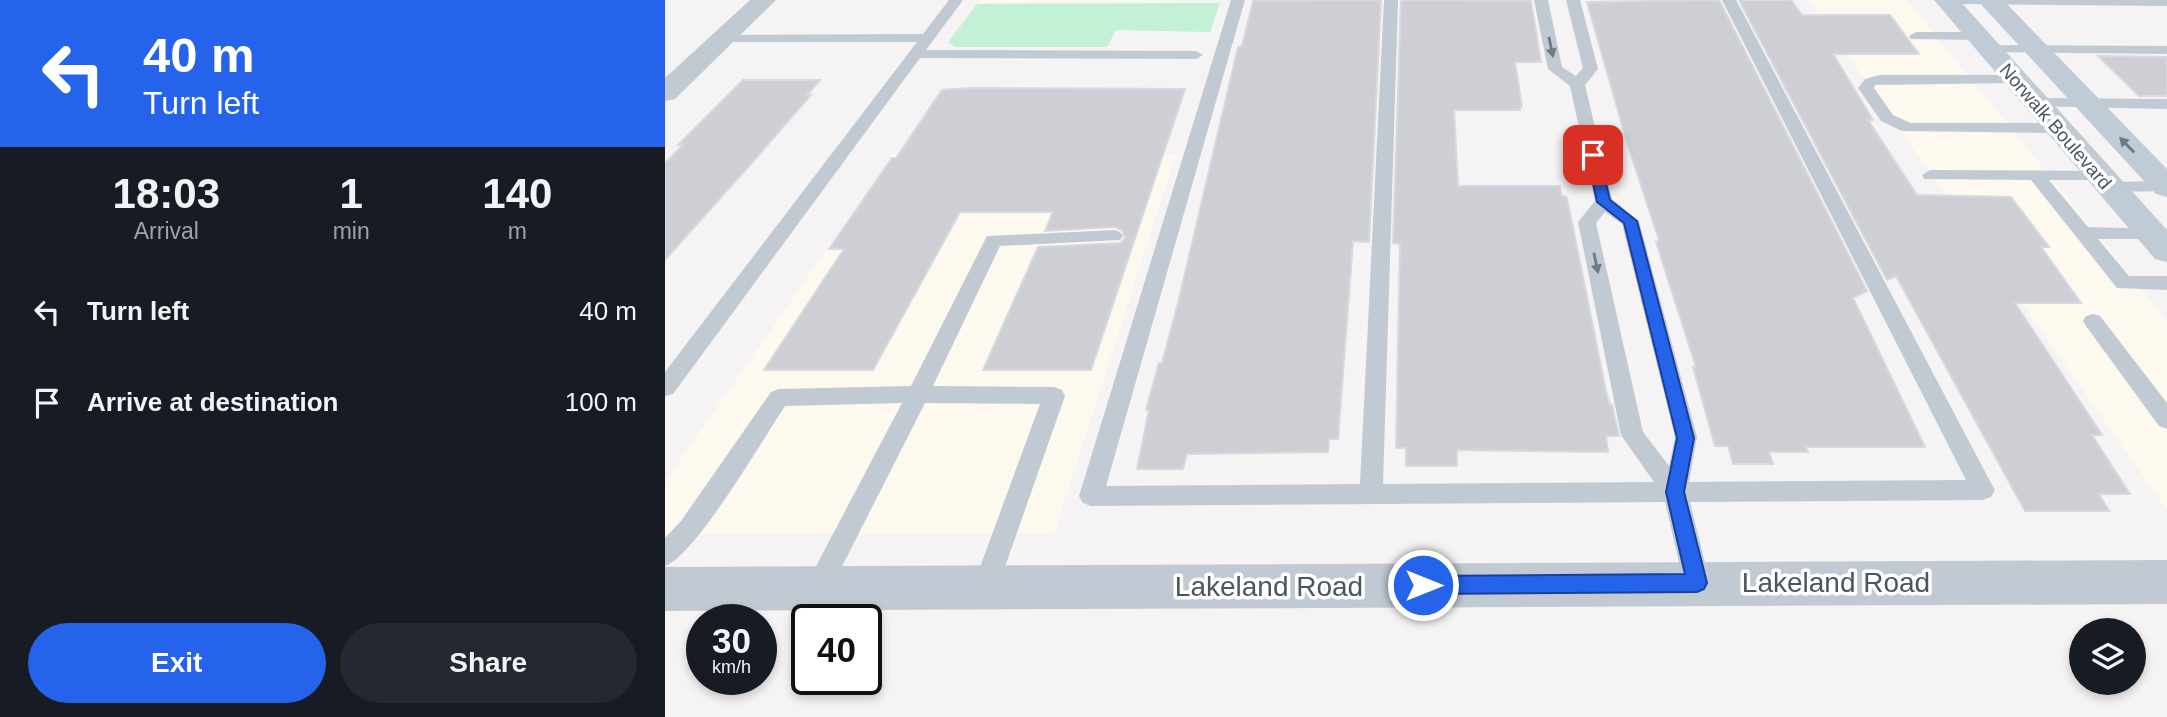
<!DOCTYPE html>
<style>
body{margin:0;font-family:Helvetica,sans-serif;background:#242831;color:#f1f3f6;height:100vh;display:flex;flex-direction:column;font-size:26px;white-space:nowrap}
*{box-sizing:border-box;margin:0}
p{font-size:23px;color:#9ea1a6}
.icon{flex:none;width:38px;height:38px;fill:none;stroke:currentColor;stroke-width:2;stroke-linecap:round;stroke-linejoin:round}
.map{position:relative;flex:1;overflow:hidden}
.side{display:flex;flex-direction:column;background:#171b24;width:665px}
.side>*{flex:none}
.top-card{background:#2563eb;color:#fff;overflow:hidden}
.buttons{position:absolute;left:1404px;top:618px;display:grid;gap:14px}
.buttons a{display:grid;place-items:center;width:77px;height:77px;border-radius:50%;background:#171b24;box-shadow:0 4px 10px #0003;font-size:35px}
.speed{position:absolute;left:21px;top:604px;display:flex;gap:14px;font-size:35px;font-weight:700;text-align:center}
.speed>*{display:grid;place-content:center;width:91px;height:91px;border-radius:50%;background:#171b24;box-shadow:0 4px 10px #0003;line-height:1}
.speed small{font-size:18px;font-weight:400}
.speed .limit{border:4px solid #111;border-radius:10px;background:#fff;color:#111}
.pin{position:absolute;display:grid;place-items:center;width:60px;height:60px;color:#fff;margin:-30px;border-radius:14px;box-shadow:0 4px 10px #0006}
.me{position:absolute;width:77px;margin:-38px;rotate:90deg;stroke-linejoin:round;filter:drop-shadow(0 0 5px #0008)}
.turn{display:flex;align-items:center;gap:24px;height:147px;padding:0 28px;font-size:32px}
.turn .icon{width:91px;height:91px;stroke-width:2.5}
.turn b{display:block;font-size:49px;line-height:60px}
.eta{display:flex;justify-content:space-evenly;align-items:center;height:119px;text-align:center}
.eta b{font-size:42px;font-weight:800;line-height:49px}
.action{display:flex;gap:14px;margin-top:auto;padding:14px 28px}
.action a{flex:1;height:80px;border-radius:42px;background:#2563eb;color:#fff;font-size:28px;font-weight:800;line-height:80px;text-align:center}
.action a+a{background:#242831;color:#f1f3f6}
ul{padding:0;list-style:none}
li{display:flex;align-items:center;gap:21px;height:91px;padding:0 28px}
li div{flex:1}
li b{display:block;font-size:26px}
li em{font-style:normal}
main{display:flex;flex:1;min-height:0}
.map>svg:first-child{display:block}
</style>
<main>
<section class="side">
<div class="top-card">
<div class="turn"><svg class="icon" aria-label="left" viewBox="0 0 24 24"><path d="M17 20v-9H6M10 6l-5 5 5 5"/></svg><div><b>40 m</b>Turn left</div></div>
</div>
<div class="eta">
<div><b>18:03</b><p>Arrival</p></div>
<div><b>1</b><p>min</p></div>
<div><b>140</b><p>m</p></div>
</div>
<ul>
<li><svg class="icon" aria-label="left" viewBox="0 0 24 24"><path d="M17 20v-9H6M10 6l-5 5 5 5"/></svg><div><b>Turn left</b></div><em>40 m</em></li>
<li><svg class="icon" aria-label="arrive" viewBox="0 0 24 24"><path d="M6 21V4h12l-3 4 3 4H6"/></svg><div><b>Arrive at destination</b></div><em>100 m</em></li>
</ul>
<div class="action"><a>Exit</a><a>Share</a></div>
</section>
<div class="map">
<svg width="1502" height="717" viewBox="0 0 1502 717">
<rect width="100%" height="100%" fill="#f5f3f3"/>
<g fill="#fdf9ef">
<path d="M 316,0 L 558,0 L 314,3 Z"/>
<path d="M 1144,0 L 1242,0 L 1502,321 L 1502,510 Z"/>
<path d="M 228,154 L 511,154 L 389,534 L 0,534 L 0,482 Z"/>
</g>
<path fill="#c3f1d5" d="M 555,3 L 545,32 L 451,30 L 442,47 L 290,47 L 283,42 L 312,4 Z"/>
<g fill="#cdcfd5" stroke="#d7d9de" stroke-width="2">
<path d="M 716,0 L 704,242 L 688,241 L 673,439 L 664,439 L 663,452 L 522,454 L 518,469 L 472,469 L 484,410 L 481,410 L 494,363 L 497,363 L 513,303 L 573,47 L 577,46 L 588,1 Z"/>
<path d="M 736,0 L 866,1 L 876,62 L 850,62 L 857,107 L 855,107 L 855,110 L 789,110 L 793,186 L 895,186 L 896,195 L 902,198 L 941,391 L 945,405 L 947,405 L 954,436 L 941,436 L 943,452 L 792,450 L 792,466 L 741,466 L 741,448 L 731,448 L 735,244 L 728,243 Z"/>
<path d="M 1054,0 L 1202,291 L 1188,298 L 1260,447 L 1141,447 L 1143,452 L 1104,452 L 1108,464 L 1068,464 L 1063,446 L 1050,446 L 1028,367 L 1031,367 L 991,242 L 994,240 L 963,146 L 922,2 Z"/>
<path d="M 1074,0 L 1126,0 L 1137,15 L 1225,15 L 1254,54 L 1168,54 L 1208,120 L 1203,120 L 1252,195 L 1346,197 L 1384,247 L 1376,247 L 1416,303 L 1350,303 L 1437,435 L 1427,435 L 1465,494 L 1434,494 L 1444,511 L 1360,511 L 1231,276 L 1222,280 Z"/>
<path d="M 1433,56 L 1502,57 L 1502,96 L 1474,96 Z"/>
<path d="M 78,80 L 155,80 L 142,95 L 146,95 L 92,157 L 0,260 L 0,163 L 18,145 L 13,145 Z"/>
<path d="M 307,88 L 520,89 L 426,370 L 318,370 L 373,247 L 455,243 L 460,238 L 457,230 L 449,227 L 380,231 L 388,212 L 295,212 L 208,370 L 99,370 L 179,249 L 164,249 L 227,158 L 231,158 L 277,90 Z"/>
</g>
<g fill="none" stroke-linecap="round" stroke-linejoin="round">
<g fill="#c1cad2" fill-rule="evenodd">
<path d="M 284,0 L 298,0 L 261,50 L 531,51 L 538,55 L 531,59 L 255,58 L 8,394 L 0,396 L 0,372 L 252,42 L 59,42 L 54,41 L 54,35 L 258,34 Z"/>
<path d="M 566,0 L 580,0 L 441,486 L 695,484 L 719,0 L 733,0 L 718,484 L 989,482 L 956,435 L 913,222 L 930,201 L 905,86 L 883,69 L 869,0 L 883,0 L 897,67 L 911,76 L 918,68 L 901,0 L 915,0 L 933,69 L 920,85 L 947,199 L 974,221 L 1032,437 L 1024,482 L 1301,480 L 1057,0 L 1071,0 L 1326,483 L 1330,490 L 1326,497 L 1318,500 L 1025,502 L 1045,583 L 1041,592 L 1032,595 L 1023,592 L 1019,583 L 1000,502 L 426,506 L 418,503 L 414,496 ZM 940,212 L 957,224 L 1010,437 L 1004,466 L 978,432 L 931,223 Z"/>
<path d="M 1289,0 L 1502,0 L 1502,6 L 1296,4 Z"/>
<path d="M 1251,32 L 1313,32 L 1320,36 L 1313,40 L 1246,39 L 1244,36 Z"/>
<path d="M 1324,45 L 1502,46 L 1502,54 L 1319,52 L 1319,46 Z"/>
<path d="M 1215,75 L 1350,75 L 1357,79 L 1350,83 L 1210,85 L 1209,88 L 1228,115 L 1246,123 L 1393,123 L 1401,128 L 1393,133 L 1237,131 L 1216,121 L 1193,88 L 1200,79 Z"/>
<path d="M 1371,98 L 1502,99 L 1502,109 L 1366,106 L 1363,103 Z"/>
<path d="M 1265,170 L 1440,171 L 1442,175 L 1434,180 L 1384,180 L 1423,227 L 1493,229 L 1496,233 L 1487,239 L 1433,239 L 1464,276 L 1502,276 L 1502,290 L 1452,288 L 1366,180 L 1259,179 L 1257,175 Z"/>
<path d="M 1502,181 L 1502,191 L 1445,192 L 1436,187 L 1445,182 Z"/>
<path d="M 449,230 L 455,232 L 458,236 L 455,240 L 335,246 L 268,386 L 389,387 L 397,390 L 400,396 L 329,598 L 320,601 L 311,598 L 307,589 L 375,404 L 260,403 L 161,598 L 152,601 L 143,598 L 139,589 L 237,403 L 120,406 C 98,439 31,555 0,566 L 0,538 L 16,521 L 106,392 L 114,389 L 246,386 L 322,236 Z"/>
<path d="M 1428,314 L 1435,316 L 1502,403 L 1502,429 L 1494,426 L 1421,326 L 1418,321 L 1421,316 Z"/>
</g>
<path fill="#c1cad2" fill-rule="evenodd" d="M 85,0 L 111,0 L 10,99 L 0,101 L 0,78 Z"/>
<path fill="#c1cad2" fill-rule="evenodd" d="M 1502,560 L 1502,604 L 0,611 L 0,567 Z"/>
<g fill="#c1cbd6" fill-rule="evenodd">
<path d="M 1269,0 L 1294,0 L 1502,230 L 1502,262 L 1490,259 Z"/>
<path d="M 1312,0 L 1338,0 L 1502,169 L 1502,197 L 1491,194 Z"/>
</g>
</g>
<defs><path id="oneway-solid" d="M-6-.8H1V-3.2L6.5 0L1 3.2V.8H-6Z" transform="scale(1.75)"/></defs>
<g fill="#6e7983">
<use href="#oneway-solid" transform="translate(886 47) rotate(78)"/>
<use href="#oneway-solid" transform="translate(931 263) rotate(78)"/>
</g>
<use fill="#6e7984" href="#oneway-solid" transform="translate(1462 145) rotate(-134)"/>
<path fill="#2563eb" stroke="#184099" stroke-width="2" d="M 928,151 L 934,155 L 945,200 L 972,221 L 1029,438 L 1019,492 L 1042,583 L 1039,589 L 1032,592 L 758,594 L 751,592 L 748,585 L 751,579 L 758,576 L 1020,574 L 1001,492 L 1012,438 L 959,223 L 932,202 L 922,155 Z"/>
<g text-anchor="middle" stroke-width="7" stroke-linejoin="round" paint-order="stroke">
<g font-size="19" fill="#4a5661" stroke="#fff">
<text transform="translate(1391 126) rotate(49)" y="7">Norwalk Boulevard</text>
</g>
<g font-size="28" fill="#4a5661" stroke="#fff">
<text x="1171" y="592">Lakeland Road</text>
<text x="604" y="596">Lakeland Road</text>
</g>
</g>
</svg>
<div class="buttons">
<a><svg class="icon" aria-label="layers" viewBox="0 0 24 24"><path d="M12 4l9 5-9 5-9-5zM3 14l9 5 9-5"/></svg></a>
</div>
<div class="speed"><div>30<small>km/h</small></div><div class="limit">40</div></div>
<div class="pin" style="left:928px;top:155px;background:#d93025"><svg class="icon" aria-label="arrive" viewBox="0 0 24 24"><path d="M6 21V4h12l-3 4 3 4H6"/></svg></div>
<svg class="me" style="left:758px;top:585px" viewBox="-20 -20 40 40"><circle r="17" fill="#2563eb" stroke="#fff" stroke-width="3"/><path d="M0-11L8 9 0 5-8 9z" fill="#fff"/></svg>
</div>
</main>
